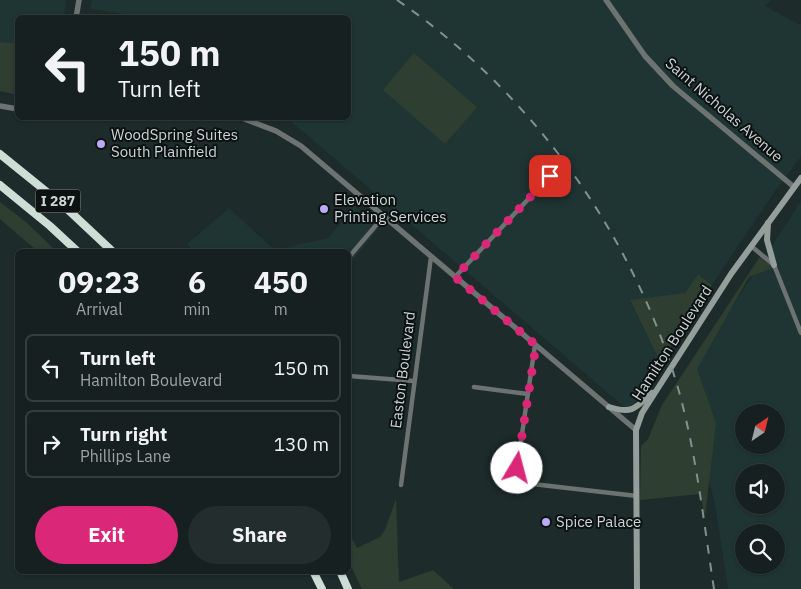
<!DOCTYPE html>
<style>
body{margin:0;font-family:"IBM Plex Sans",sans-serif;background:#232d2d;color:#f1f3f6;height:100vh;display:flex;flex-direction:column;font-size:19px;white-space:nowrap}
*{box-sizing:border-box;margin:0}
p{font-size:16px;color:#9ea3a5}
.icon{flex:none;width:28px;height:28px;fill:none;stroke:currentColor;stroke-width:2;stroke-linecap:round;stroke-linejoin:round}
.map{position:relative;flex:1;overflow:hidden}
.panel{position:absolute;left:15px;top:249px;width:336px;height:325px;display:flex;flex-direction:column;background:#162020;border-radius:8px;box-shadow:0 1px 4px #0004,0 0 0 1px #353e3e}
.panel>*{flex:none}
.hud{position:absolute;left:15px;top:15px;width:336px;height:105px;border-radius:8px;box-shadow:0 1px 4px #0004,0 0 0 1px #353e3e;background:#162020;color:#f1f3f6;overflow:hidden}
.needle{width:32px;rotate:35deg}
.fabs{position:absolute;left:735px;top:404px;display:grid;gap:10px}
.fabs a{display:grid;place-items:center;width:50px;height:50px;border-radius:50%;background:#162020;box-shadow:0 1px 4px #0004,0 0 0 1px #353e3e;font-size:25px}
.pin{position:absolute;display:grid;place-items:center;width:42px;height:42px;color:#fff;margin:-21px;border-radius:10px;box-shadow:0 2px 8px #0006}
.me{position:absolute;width:55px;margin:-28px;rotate:8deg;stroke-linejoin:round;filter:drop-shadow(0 0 4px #0008)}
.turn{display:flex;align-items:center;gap:18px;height:105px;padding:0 20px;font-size:22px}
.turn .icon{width:65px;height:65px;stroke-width:2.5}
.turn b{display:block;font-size:35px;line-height:42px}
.eta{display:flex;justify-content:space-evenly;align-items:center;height:85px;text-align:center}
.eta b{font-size:30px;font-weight:700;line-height:35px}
.cta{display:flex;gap:10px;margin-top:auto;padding:10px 20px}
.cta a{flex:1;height:58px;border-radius:30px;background:#db2777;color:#fff;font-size:20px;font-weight:700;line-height:58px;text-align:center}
.cta a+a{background:#232d2d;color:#f1f3f6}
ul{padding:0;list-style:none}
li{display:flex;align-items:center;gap:15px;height:68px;margin:0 10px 8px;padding:0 10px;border:2px solid #353e3e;border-radius:8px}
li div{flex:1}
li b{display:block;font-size:19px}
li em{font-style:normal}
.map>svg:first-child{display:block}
</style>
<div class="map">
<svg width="801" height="589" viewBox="0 0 801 589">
<rect width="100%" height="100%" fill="#1d2b2a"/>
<g fill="#1e3533" fill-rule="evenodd">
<path d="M 0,0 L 66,0 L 64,17 L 18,18 L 17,43 L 0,42 Z"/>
<path d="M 92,0 L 772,0 L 765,6 L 801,25 L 801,157 L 777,188 L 712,285 L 698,274 L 686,293 L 630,301 L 660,362 L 630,412 L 287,118 L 349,118 L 349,18 L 152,18 L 90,9 Z"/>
<path d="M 801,201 L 801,589 L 728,589 L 715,504 L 683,382 ZM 744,412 L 776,412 L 776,445 L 744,445 ZM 744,472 L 776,472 L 776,505 L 744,505 ZM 744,532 L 776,532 L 776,565 L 744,565 Z"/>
<path d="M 354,206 L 379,228 L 349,265 L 349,251 L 193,251 L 187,244 L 229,208 L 275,250 L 328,238 Z"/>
</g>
<g fill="#2e3e31">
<path d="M 0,42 L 17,43 L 17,95 L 0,91 Z"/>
<path d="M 414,53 L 477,107 L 445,144 L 383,90 Z"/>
<path d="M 0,202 L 27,223 L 56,251 L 37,251 L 0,219 Z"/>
<path d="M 761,255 L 773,268 L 749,277 L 697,369 L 716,423 L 705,517 L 700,494 L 640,500 L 641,446 L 648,439 L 662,405 Z"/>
<path d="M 698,274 L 712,285 L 660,362 L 630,300 L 685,293 Z"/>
<path d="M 396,499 L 399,582 L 433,570 L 454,589 L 362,589 L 349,562 L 349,533 L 357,548 L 380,537 L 385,530 Z"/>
</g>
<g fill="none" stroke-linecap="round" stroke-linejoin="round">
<g stroke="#6d7371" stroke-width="4.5">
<path d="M 751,246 L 774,265 L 801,333"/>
<path d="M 349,257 L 383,217"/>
<path d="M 455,277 L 550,176"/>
<path d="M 535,345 L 515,482 L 637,496"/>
<path d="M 349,376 L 414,381"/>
<path d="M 474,387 L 528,394"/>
<path d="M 401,485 L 431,257"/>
</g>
<g stroke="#6d7371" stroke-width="5.5">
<path d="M 606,0 L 645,56 L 673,86 L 794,187"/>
<path d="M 76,18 L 79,0"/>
<path d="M 0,106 L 18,109"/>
<path d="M 242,118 L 276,131 L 301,146 L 636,430"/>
</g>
<g stroke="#949e9a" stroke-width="6">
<path d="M 768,223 L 767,240 L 774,265"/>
<path d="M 609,407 C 632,414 635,409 652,393"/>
<path d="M 637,589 L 636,430 L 642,413 L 731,274 L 801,178"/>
</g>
<g stroke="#ceded7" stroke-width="8">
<path d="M 0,154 L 63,205 L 112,251"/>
<path d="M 0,185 L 50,226 L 77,251"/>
<path d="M 313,571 L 322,589"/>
<path d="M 340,571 L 348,589"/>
</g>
<path stroke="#84908f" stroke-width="2" stroke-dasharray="9 9" stroke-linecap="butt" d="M 397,0 C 532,92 636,238 680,395 C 697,459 704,524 714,589"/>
</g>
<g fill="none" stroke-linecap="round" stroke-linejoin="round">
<path stroke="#db2777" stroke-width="9" stroke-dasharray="0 16.2" d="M 517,468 L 536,345 L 455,277 L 550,176"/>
</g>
<g fill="#bcaaf5" stroke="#0c1212" stroke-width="2">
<circle cx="101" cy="144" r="5"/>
<circle cx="324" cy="209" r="5"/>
<circle cx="546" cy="522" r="5"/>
</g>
<g text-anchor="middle" stroke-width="4" stroke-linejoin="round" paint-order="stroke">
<rect fill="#0c1212" stroke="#929a9a" stroke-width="1" x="35.5" y="189.5" width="45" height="23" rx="4"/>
<g font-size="14" font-weight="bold" fill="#ccd5d4">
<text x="58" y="206">I 287</text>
</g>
<g font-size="15" fill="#ccd5d4" stroke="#0c1212">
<text transform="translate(724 110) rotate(41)" y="5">Saint Nicholas Avenue</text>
<text transform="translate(672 343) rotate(-57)" y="5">Hamilton Boulevard</text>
<text transform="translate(403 370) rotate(-83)" y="5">Easton Boulevard</text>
</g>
<g font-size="15" fill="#ccd5d4" stroke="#0c1212" text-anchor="start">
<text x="111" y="140">WoodSpring Suites<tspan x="111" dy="17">South Plainfield</tspan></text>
<text x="334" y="205">Elevation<tspan x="334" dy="17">Printing Services</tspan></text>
<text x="556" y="527">Spice Palace</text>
</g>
</g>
</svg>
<div class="fabs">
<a><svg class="needle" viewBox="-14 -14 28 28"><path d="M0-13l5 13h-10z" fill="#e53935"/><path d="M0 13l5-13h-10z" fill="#9ea3a5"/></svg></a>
<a><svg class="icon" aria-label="sound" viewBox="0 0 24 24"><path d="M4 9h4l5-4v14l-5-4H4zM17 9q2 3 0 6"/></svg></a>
<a><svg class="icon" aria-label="search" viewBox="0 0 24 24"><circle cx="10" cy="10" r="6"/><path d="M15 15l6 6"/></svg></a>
</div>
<div class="pin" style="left:550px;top:176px;background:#d93025"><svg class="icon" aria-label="arrive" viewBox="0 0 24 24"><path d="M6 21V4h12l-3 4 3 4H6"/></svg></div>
<svg class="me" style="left:517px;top:468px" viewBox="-20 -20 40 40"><circle r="19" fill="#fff"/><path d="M0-13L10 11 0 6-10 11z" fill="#db2777"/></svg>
<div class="hud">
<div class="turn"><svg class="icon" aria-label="left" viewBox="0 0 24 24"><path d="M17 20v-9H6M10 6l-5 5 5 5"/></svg><div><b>150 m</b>Turn left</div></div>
</div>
<section class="panel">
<div class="eta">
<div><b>09:23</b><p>Arrival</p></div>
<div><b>6</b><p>min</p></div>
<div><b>450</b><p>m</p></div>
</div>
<ul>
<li><svg class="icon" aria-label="left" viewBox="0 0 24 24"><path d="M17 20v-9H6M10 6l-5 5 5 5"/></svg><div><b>Turn left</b><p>Hamilton Boulevard</p></div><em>150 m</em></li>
<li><svg class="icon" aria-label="right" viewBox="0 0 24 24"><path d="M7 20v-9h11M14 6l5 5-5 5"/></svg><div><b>Turn right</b><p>Phillips Lane</p></div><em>130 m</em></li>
</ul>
<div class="cta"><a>Exit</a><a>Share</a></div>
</section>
</div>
